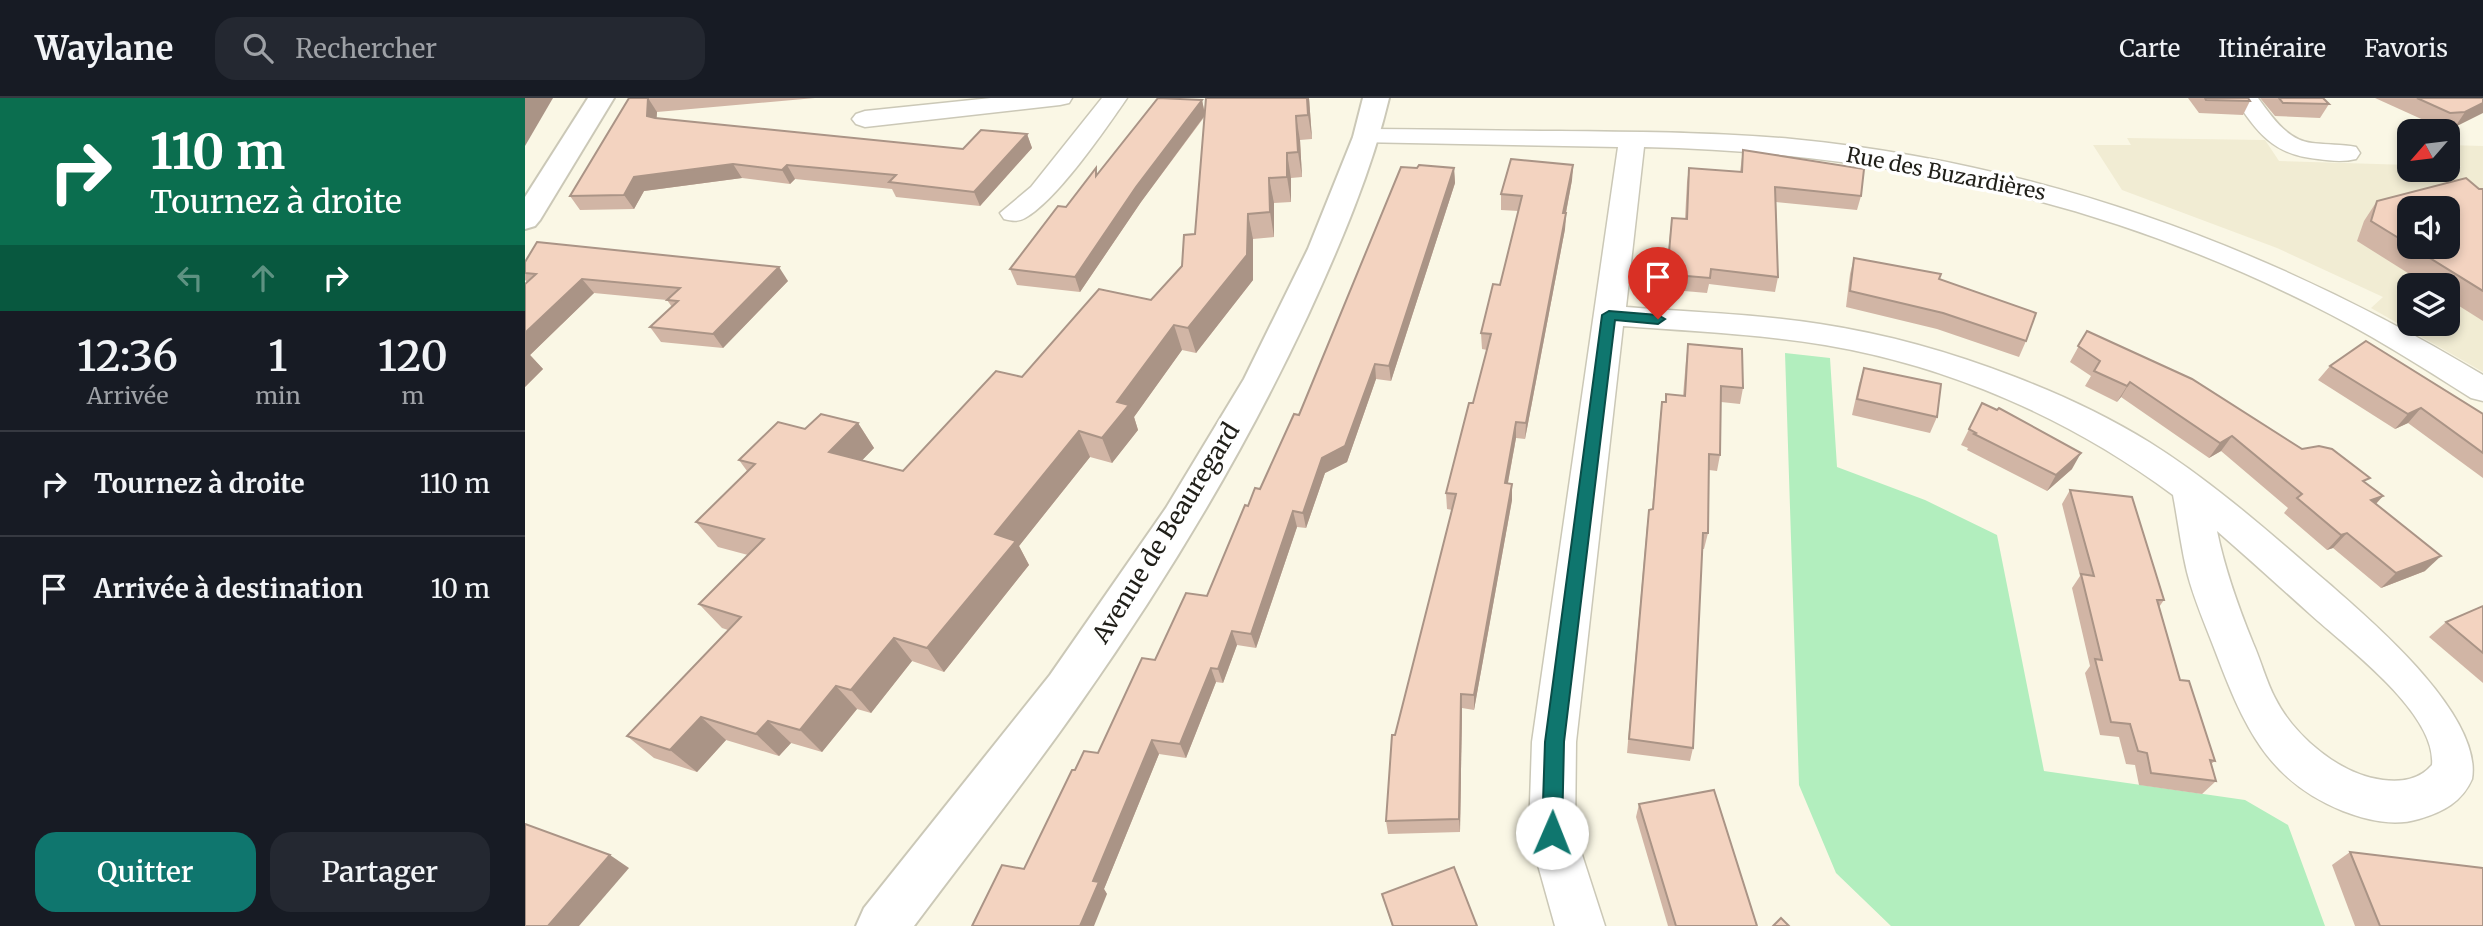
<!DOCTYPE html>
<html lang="fr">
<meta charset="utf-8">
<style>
body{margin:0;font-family:Merriweather,serif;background:#242831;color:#f1f3f6;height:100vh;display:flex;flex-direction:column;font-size:26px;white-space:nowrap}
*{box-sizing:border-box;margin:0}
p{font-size:23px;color:#9ea1a6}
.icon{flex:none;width:38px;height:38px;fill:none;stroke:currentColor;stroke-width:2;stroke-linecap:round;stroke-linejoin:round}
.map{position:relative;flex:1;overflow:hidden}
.panel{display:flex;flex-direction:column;background:#171b24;width:525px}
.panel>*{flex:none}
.guide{background:#0b6e4f;color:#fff;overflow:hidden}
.needle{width:46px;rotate:242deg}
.fabs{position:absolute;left:1872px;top:21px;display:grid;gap:14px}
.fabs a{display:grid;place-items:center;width:63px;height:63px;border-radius:14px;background:#171b24;box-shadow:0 4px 10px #0003;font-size:35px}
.pin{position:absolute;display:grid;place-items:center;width:60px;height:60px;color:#fff;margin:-72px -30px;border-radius:50% 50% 50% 0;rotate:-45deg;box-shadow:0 0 7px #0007}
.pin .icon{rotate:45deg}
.me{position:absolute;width:77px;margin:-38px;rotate:1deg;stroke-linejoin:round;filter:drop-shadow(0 0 5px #0008)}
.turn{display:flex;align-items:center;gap:24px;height:147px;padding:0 35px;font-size:32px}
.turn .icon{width:91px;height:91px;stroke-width:2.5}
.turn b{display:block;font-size:49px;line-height:60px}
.lanes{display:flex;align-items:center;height:66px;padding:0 35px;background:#0003;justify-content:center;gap:35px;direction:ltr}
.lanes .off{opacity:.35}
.eta{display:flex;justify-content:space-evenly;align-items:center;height:119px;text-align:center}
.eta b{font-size:42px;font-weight:600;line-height:49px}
.action{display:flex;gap:14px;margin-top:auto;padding:14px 35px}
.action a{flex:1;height:80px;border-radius:21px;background:#0f766e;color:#fff;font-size:28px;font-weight:600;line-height:80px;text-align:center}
.action a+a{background:#242831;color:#f1f3f6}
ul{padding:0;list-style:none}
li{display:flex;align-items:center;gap:21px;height:105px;padding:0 35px;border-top:2px solid #363941}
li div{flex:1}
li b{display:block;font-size:26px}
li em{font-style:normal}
header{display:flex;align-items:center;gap:42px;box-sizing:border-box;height:98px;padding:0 35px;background:#171b24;border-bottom:2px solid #363941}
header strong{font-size:33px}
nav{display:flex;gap:38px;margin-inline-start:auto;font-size:24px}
.search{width:490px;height:63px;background:#242831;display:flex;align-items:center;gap:18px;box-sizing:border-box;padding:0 24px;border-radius:21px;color:#9ea1a6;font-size:26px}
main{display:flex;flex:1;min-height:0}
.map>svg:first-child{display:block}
</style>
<header>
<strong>Waylane</strong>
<div class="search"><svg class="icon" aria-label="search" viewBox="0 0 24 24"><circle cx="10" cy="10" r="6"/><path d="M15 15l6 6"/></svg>Rechercher</div>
<nav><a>Carte</a><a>Itinéraire</a><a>Favoris</a></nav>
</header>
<main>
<section class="panel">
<div class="guide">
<div class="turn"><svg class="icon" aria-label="right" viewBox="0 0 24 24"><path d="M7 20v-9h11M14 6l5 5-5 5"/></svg><div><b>110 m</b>Tournez à droite</div></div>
<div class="lanes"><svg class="icon off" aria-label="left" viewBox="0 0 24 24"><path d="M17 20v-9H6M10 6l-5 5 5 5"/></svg><svg class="icon off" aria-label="ahead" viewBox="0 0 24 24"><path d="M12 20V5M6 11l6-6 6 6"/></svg><svg class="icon" aria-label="right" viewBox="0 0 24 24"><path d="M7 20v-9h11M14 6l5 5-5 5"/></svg></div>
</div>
<div class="eta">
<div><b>12:36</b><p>Arrivée</p></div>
<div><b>1</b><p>min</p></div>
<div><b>120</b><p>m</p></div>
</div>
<ul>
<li><svg class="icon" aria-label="right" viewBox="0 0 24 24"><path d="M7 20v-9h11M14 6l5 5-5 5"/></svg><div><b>Tournez à droite</b></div><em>110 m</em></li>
<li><svg class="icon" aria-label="arrive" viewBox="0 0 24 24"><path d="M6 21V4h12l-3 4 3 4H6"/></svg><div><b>Arrivée à destination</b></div><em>10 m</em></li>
</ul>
<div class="action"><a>Quitter</a><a>Partager</a></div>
</section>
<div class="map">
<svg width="1958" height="828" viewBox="0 0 1958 828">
<rect width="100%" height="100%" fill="#faf7e5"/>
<path fill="#f1ecd3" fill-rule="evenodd" d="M 1602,40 L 1740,42 L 1754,63 L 1885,67 L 1885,72 L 1936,69 L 1923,55 L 1923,47 L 1958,48 L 1958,274 L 1846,210 L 1858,199 L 1752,150 L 1597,92 L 1568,47 L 1606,47 ZM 1885,110 L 1923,110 L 1923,149 L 1885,149 ZM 1885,187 L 1923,187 L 1923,226 L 1885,226 Z"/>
<path fill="#b2eebe" d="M 1260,255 L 1305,260 L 1312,369 L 1400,402 L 1472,437 L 1519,673 L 1720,702 L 1763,727 L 1800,828 L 1366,828 L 1311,775 L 1274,687 Z"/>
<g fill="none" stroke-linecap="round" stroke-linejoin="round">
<defs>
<g id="street">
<path d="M 466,0 L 547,0 L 544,5 L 535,7 L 340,29 L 331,26 L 327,21 L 331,16 L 340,13 Z"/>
<path d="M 577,0 L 602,0 C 580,32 532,102 500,120 C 493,124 487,123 479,121 L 475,115 L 506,89 Z"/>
<path d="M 1709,0 L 1733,0 C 1747,19 1762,42 1787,45 C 1802,47 1817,46 1831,49 L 1835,55 L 1831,61 C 1819,64 1806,63 1793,61 C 1748,57 1733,35 1709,0 Z"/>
<path d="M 841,31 C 905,31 970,33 1034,33 C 1112,34 1190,34 1267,41 C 1516,65 1745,149 1958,277 L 1958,303 L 1946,300 C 1894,267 1842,234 1787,207 C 1576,101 1354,54 1119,49 L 1101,209 C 1165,214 1231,216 1295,226 C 1362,236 1428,255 1490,279 C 1537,297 1582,318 1624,344 C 1688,384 1745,435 1802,484 C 1843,520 1958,616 1947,681 C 1937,704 1918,714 1894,721 C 1868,729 1842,722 1818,713 C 1742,683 1718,626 1691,555 C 1681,528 1669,502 1662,474 C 1656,449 1653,423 1648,397 C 1546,321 1425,268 1300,247 C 1233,236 1165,233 1098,228 L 1051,644 L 1050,735 L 1080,828 L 1030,828 L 1004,735 L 1007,644 L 1093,49 L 832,44 L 828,39 L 832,34 ZM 1692,433 C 1723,460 1754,488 1785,516 C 1820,548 1912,615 1907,667 C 1894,682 1877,684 1858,682 C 1815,677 1769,638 1750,600 C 1741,583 1736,563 1728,545 C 1713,508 1700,472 1692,433 Z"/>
</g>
<g id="secondary">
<path d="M 63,0 L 89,0 L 15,122 L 10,128 L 0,131 L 0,99 Z"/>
<path d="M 838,0 L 864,0 C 846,75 815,147 783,217 C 720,352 642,482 556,604 C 503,680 445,753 389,828 L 331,828 L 339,810 L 525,577 L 641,410 L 719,281 L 783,151 L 828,39 Z"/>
</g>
</defs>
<use href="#street" stroke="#cbc8b7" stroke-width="3"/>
<use href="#secondary" stroke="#cbc8b7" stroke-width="4"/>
<use href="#street" fill="#fff" fill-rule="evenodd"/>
<use href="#secondary" fill="#fff" fill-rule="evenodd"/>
</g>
<g fill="#d1b5a5" fill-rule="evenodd">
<path d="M 104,0 L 290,0 L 132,14 L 131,21 L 438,51 L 502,36 L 507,50 L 455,108 L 371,99 L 367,91 L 270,81 L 265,86 L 217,80 L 119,93 L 109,111 L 55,112 L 45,98 Z"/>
<path d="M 681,0 L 784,0 L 787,41 L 775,42 L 777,79 L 766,80 L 766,104 L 749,105 L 749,139 L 728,141 L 728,182 L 671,255 L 657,252 L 609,319 L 613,332 L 587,365 L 565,359 L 494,448 L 504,467 L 419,574 L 387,563 L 346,615 L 332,611 L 297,654 L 266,645 L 254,658 L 201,642 L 172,674 L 129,660 L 102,638 L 203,532 L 197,530 L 174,506 L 223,457 L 193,449 L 171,424 L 222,373 L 214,362 L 280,331 L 333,325 L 349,350 L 337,362 L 378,373 L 497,279 L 626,202 L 657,168 L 670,136 L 680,18 L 616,104 L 555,194 L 492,187 L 485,171 L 573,75 L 677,2 L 680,16 Z"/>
<path d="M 1663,0 L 1723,0 L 1725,3 L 1718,17 L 1674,15 Z"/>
<path d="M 1735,0 L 1798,0 L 1804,6 L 1795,20 L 1750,18 Z"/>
<path d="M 1850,0 L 1958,0 L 1930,29 L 1914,29 Z"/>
<path d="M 1218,52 L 1336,98 L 1332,112 L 1251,104 L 1253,179 L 1250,194 L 1184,186 L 1182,195 L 1148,192 L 1149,182 L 1141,181 L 1145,135 L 1147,120 L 1160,121 L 1162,84 L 1164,70 L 1215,74 Z"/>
<path d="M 1048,67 L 1047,82 L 1041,115 L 1040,131 L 1000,341 L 991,340 L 983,385 L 987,386 L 987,402 L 949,612 L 937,610 L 935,734 L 863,736 L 861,723 L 870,637 L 927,412 L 922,411 L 921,395 L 948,305 L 962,252 L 957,251 L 956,235 L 975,187 L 994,113 L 976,112 L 976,96 Z"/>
<path d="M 892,70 L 929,70 L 930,85 L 866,283 L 851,281 L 822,364 L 800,375 L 781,430 L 772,429 L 731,550 L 712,547 L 698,585 L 691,584 L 661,660 L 634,656 L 579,791 L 582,796 L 499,771 L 550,672 L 573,655 L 630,562 L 682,498 L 723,408 L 735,391 L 774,317 Z"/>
<path d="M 1954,91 L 1958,91 L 1958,223 L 1923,201 L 1923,187 L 1902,187 L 1832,143 L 1839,123 L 1852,103 ZM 1885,110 L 1923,149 L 1885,149 Z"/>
<path d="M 1329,160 L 1414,181 L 1501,243 L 1494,259 L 1412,231 L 1321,209 L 1325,176 Z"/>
<path d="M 0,164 L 263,183 L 198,250 L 136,244 L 125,229 L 147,209 L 142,202 L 69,195 L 5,257 L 18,271 L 0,289 L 0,186 L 2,184 L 0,182 Z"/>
<path d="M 1562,233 L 1841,385 L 1858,398 L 1851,406 L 1900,473 L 1856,490 L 1808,450 L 1802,452 L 1759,415 L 1763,410 L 1696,353 L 1684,360 L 1596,299 L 1592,304 L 1560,288 L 1566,278 L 1545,264 Z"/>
<path d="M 1163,246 L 1218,290 L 1215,306 L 1196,304 L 1195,357 L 1192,373 L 1184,372 L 1183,435 L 1179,451 L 1177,451 L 1168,650 L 1165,663 L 1102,655 L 1122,427 L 1124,412 L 1127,411 L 1135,320 L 1137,304 L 1140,304 L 1158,298 L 1161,262 Z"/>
<path d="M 1805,268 L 1958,316 L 1958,380 L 1883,325 L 1870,331 L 1793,282 Z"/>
<path d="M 1339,270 L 1412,319 L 1405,335 L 1327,317 L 1334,286 Z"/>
<path d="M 1444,331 L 1547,371 L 1522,393 L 1442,352 L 1443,350 L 1436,347 Z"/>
<path d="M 1545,392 L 1639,502 L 1634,509 L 1655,582 L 1690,663 L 1686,666 L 1691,683 L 1677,696 L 1614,687 L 1610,667 L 1601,666 L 1594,639 L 1575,637 L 1560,575 L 1565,568 L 1547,490 L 1555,478 L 1537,406 Z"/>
<path d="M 1958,508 L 1958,585 L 1904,539 L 1921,524 Z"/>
<path d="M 1114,706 L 1232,828 L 1143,828 L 1111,719 Z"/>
<path d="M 1825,754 L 1958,828 L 1830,828 L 1807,767 Z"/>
<path d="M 857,796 L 952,828 L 867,828 Z"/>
</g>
<g fill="#aa9486">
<path d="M 0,0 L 28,0 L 0,48 Z"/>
<path d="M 123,0 L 132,14 L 131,32 L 122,18 Z"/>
<path d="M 782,0 L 784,0 L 787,41 L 783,17 Z"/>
<path d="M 677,2 L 680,17 L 616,104 L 555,194 L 550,179 L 611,89 Z"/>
<path d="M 1958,5 L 1958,15 L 1930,29 L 1940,14 Z"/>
<path d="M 771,18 L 775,42 L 777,79 L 773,54 Z"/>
<path d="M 502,36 L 507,50 L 455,108 L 449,94 Z"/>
<path d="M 762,55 L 766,80 L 766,104 L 762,79 Z"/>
<path d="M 208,66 L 217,80 L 119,93 L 109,111 L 99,97 L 109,79 Z"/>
<path d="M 262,67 L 270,81 L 265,86 L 257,72 Z"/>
<path d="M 1048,67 L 1047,82 L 1038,130 L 1038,115 Z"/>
<path d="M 929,70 L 930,85 L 866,283 L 864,268 Z"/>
<path d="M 744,80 L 749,105 L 749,139 L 745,114 Z"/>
<path d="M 1041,115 L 1040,131 L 1000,341 L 1001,325 Z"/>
<path d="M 723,116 L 728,141 L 728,182 L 671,255 L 663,230 Z"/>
<path d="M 254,169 L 263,183 L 198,250 L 188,236 Z"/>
<path d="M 57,181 L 69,195 L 5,257 L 18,271 L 0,289 L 0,235 Z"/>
<path d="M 649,227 L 657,252 L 609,319 L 613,332 L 587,365 L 577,340 L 592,304 Z"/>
<path d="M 850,266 L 851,281 L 822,364 L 800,375 L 781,430 L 778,415 L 797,360 Z"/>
<path d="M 1605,284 L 1596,299 L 1592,304 L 1602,288 Z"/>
<path d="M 1896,310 L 1883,325 L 1870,331 L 1883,316 Z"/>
<path d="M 991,324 L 991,340 L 980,400 L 980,385 Z"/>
<path d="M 333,325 L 349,350 L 321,379 L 304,354 Z"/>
<path d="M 554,333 L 565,359 L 494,448 L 504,467 L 419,574 L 402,550 L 470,436 Z"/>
<path d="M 1707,338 L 1696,353 L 1684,360 L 1695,345 Z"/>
<path d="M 1556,355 L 1547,371 L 1522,393 L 1531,377 Z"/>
<path d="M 987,386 L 987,402 L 949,612 L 949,597 Z"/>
<path d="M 1858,398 L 1844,413 L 1846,402 Z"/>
<path d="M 768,413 L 772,429 L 731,550 L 726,536 Z"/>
<path d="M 1822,435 L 1808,450 L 1802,452 L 1816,437 Z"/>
<path d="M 1916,458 L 1900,473 L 1856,490 L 1871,475 Z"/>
<path d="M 707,533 L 712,547 L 698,585 L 693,571 Z"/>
<path d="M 369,540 L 387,563 L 346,615 L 326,592 Z"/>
<path d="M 686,570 L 691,584 L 661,660 L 655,646 Z"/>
<path d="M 311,588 L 332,611 L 297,654 L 275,632 Z"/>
<path d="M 936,596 L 937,610 L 935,734 L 934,721 Z"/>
<path d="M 176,619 L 201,642 L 172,674 L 145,652 Z"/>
<path d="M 243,623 L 266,645 L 254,658 L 231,636 Z"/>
<path d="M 627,642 L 634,656 L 579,791 L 582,796 L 569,828 L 555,828 L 568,783 Z"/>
<path d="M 85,757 L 104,770 L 54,828 L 23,828 Z"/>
</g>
<g fill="#f3d3c0" stroke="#aa9486" stroke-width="2">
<path d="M 104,0 L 123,0 L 122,18 L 130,20 L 438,51 L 456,32 L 502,36 L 449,94 L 364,84 L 371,77 L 262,67 L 257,72 L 208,66 L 109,79 L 99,97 L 45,98 Z"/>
<path d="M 633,0 L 677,2 L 611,89 L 550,179 L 485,171 L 533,108 L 541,109 L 571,70 L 571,78 Z"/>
<path d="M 681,0 L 782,0 L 783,17 L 771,18 L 773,54 L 762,55 L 762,79 L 744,80 L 745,114 L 723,116 L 722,157 L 663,230 L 649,227 L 592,304 L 604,307 L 577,340 L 554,333 L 470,436 L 491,443 L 402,550 L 369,540 L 326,592 L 311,588 L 275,632 L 243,623 L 231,636 L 176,619 L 145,652 L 102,638 L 216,519 L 174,506 L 239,441 L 171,424 L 230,366 L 214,362 L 253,324 L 280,331 L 296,316 L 333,325 L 304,354 L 378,373 L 471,273 L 497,279 L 574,191 L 626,202 L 657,168 L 659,137 L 670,136 Z"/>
<path d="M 1680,0 L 1723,0 L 1725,3 L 1681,2 Z"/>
<path d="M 1754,0 L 1798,0 L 1804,6 L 1758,5 Z"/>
<path d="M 1892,0 L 1958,0 L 1958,5 L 1940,14 L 1925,15 Z"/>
<path d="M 1218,52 L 1339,71 L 1336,98 L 1250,89 L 1253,179 L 1186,171 L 1185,180 L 1150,177 L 1151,167 L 1143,166 L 1147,120 L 1162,121 L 1164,70 L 1217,74 Z"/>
<path d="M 986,61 L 1048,67 L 1038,115 L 1041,115 L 1001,325 L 991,324 L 980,385 L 987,386 L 949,597 L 936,596 L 934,721 L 861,723 L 867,637 L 870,637 L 931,396 L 921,395 L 944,305 L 948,305 L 966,236 L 956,235 L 968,186 L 975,187 L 997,98 L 976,96 Z"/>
<path d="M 894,67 L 929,70 L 864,268 L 850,266 L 820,348 L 797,360 L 778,415 L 768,413 L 726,536 L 707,533 L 693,571 L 686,570 L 655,646 L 627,642 L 568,783 L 574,784 L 555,828 L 447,828 L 477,767 L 499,771 L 547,672 L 550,672 L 559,653 L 573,655 L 617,560 L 630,562 L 661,495 L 682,498 L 720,407 L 723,408 L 730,390 L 735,391 L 769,316 L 774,317 L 876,69 L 892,70 Z"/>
<path d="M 1941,80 L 1954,91 L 1958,91 L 1958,193 L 1887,149 L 1923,149 L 1923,110 L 1885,110 L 1885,147 L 1846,123 L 1852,103 Z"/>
<path d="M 12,144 L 254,169 L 188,236 L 125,229 L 153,203 L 142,202 L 155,190 L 57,181 L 0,235 L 0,186 L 11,176 L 0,175 L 0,164 Z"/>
<path d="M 1329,160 L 1416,176 L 1414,181 L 1511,215 L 1501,243 L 1418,215 L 1325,193 Z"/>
<path d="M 1562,233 L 1667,281 L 1777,351 L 1794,348 L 1807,351 L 1845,380 L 1838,383 L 1858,398 L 1846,402 L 1916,458 L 1871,475 L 1822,435 L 1816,437 L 1772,400 L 1777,396 L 1707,338 L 1695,345 L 1605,284 L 1602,288 L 1569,273 L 1575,263 L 1553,248 Z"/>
<path d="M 1841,243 L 1958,316 L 1958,355 L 1896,310 L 1883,316 L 1805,268 Z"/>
<path d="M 1163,246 L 1217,251 L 1218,290 L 1196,288 L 1195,357 L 1184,356 L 1183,435 L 1178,435 L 1168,650 L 1104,641 L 1124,412 L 1128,411 L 1137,304 L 1141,304 L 1141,296 L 1160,298 Z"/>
<path d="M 1339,270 L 1416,286 L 1412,319 L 1332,301 Z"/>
<path d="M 1457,305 L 1472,312 L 1474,310 L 1556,355 L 1531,377 L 1449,336 L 1451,335 L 1444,331 Z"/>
<path d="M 1545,392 L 1607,399 L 1639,502 L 1632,502 L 1655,582 L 1664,583 L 1690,663 L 1685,662 L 1691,683 L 1626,675 L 1622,655 L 1613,653 L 1605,626 L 1586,624 L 1570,561 L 1577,562 L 1556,476 L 1569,478 Z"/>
<path d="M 1958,508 L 1958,555 L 1921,524 Z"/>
<path d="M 1189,692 L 1232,828 L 1151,828 L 1114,706 Z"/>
<path d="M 0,726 L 85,757 L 23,828 L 0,828 Z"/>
<path d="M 1825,754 L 1958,770 L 1958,828 L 1855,828 Z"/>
<path d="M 929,769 L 952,828 L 868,828 L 857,796 Z"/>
<path d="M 1256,820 L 1264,828 L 1248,828 Z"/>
</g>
<path fill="#0f766e" stroke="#0a4d48" stroke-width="2" d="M 1084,213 L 1133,217 L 1140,221 L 1133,226 L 1090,222 L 1039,644 L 1037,735 L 1034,741 L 1027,744 L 1020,741 L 1017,735 L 1020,644 L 1077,217 Z"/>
<g text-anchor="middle" stroke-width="7" stroke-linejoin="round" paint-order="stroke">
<g font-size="21" fill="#201f19" stroke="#fff">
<text transform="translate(1421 76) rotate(11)" y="7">Rue des Buzardières</text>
</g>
<g font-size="24" fill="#201f19" stroke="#fff">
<text transform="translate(641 435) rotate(-58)" y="8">Avenue de Beauregard</text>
</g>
</g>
</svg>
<div class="fabs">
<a><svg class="needle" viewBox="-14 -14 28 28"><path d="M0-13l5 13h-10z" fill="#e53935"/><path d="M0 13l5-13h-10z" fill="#9ea1a6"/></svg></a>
<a><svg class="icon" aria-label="sound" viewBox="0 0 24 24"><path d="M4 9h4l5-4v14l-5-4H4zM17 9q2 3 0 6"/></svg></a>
<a><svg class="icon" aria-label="layers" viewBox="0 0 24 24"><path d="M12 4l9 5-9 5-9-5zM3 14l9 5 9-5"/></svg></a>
</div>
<div class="pin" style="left:1133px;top:221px;background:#d93025"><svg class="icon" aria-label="arrive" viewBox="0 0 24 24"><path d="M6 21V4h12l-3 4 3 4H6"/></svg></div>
<svg class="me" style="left:1027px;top:735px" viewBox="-20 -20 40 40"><circle r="19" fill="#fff"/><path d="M0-13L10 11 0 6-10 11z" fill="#0f766e"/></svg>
</div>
</main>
